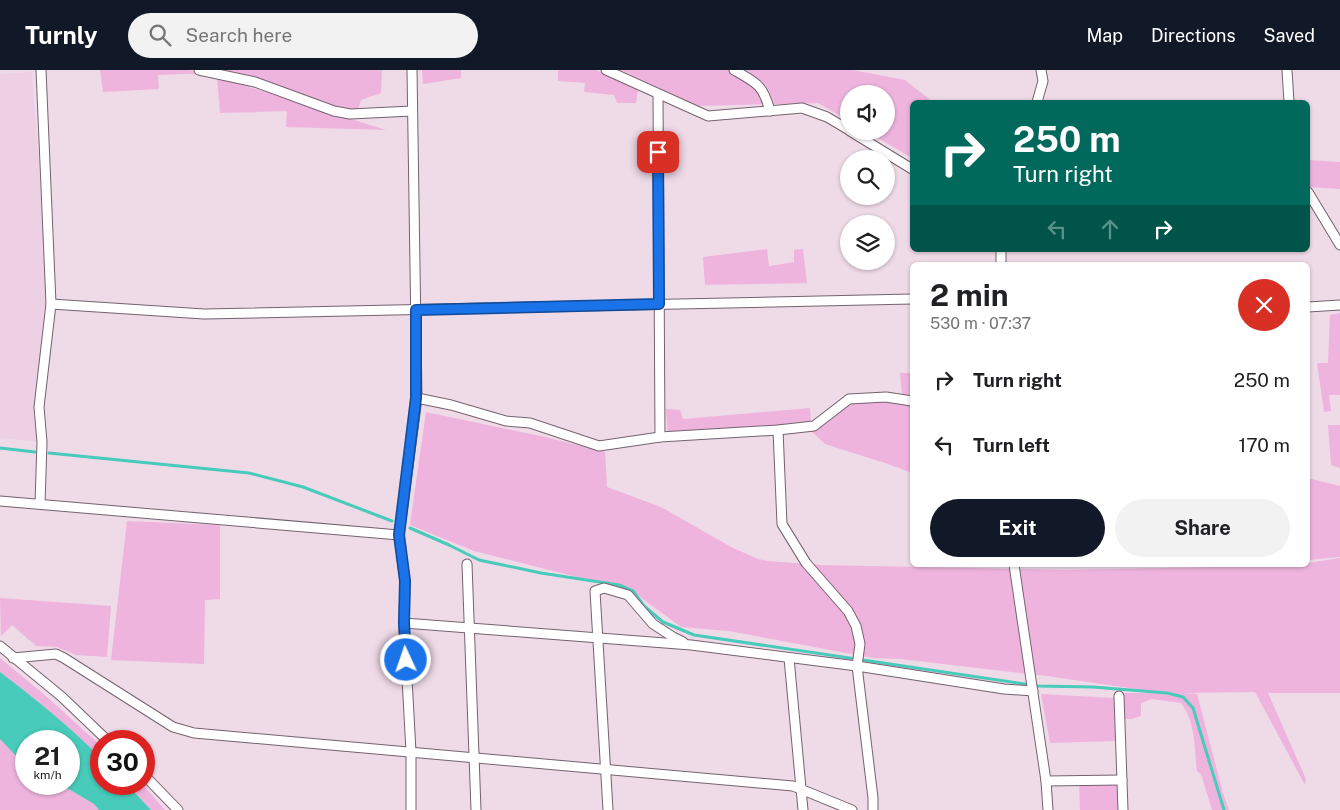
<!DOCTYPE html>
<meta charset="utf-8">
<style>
body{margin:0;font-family:"Public Sans",sans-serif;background:#f2f2f2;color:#202124;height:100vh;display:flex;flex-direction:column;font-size:19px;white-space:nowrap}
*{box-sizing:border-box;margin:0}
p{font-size:16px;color:#757577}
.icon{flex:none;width:28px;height:28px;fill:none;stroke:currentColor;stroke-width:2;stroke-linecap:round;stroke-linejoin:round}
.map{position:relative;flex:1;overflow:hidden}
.details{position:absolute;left:910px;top:192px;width:400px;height:305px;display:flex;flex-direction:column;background:#fff;border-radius:8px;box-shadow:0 1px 4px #0004}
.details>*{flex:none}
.banner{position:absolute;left:910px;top:30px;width:400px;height:152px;border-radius:8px;box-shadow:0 1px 4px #0004;background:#00695c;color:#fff;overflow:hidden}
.tools{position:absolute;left:840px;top:15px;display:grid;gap:10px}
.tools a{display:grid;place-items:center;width:55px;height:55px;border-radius:50%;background:#fff;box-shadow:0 1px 4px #0004;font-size:25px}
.speed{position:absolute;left:15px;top:660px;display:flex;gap:10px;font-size:25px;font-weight:700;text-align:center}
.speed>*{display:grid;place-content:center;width:65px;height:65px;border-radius:50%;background:#fff;box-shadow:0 1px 4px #0004;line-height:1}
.speed small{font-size:12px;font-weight:400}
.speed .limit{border:8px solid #d22;background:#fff;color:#111}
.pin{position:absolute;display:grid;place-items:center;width:42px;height:42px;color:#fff;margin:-21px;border-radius:10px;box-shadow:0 2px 8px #0006}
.me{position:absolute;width:55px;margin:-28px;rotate:357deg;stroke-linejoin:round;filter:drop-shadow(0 0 4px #0008)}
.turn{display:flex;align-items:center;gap:18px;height:105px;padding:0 20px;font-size:22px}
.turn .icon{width:65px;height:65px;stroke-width:2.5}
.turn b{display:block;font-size:35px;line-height:42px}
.lanes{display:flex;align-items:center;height:48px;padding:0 20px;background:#0003;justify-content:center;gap:25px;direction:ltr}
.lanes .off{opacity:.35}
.round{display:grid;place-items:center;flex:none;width:52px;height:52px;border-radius:26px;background:#f2f2f2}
.head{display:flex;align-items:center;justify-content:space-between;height:85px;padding:0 20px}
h1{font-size:30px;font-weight:700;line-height:38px}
.action{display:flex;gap:10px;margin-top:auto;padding:10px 20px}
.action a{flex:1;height:58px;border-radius:30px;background:#111827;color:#fff;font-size:20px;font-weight:700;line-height:58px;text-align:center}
.action a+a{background:#f2f2f2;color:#202124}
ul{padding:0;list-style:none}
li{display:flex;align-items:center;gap:15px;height:65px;padding:0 20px}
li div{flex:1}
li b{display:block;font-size:19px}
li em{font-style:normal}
header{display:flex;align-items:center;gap:30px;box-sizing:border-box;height:70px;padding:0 25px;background:#111827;color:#fff}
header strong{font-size:24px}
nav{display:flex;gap:28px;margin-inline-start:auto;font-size:18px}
.search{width:350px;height:45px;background:#f2f2f2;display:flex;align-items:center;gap:12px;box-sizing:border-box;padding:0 18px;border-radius:28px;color:#757577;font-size:19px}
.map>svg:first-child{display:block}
</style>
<header>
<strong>Turnly</strong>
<div class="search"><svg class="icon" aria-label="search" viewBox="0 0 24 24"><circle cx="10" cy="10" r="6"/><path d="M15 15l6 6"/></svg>Search here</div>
<nav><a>Map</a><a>Directions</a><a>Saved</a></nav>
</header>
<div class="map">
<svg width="1340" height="740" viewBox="0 0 1340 740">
<rect width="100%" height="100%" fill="#efdae8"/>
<path fill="#edd0e4" d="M 32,2 L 50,249 L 41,327 L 42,372 L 0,368 L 0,4 Z"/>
<g fill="#eeb4dd">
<path d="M 100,0 L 186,0 L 211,3 L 158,5 L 159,19 L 103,22 Z"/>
<path d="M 221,0 L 382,0 L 381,23 L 361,30 L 358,40 L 336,40 Z"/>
<path d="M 422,0 L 461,0 L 461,8 L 423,14 Z"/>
<path d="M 558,0 L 596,0 L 638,20 L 636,33 L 617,33 L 614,25 L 584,22 L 585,13 L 558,11 Z"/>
<path d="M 621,0 L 853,0 L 905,10 L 933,32 L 912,32 L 912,88 L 866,61 L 886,61 L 886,24 L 849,24 L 849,51 L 818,33 L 696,36 Z"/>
<path d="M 217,7 L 386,60 L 286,57 L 287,41 L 220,43 Z"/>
<path d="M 1308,90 L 1340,92 L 1340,119 L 1308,117 Z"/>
<path d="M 767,179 L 769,196 L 794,192 L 794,180 L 803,179 L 807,213 L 705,215 L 703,187 Z"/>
<path d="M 1340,243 L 1340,325 L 1329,325 L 1331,341 L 1324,342 L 1317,293 L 1328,293 L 1330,245 Z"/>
<path d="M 900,303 L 912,303 L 912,326 L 902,325 Z"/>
<path d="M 858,328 L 912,334 L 912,403 L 888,394 L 825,374 L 809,359 Z"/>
<path d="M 810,338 L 811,354 L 668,365 L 666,339 L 680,340 L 683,349 Z"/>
<path d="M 426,342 L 545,367 L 605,382 L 607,417 L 661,437 L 731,477 L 758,489 L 768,491 L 821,495 L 1066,500 L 1308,495 L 1308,493 L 1340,488 L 1340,623 L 1268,623 L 1306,709 L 1305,715 L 1255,622 L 1182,623 L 1197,624 L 1223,723 L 1229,740 L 1212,740 L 1201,704 L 1197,701 C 1194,677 1196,653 1181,633 L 1152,629 L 1141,633 L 1141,646 L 1132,649 L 1123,649 L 1122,623 L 1163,623 L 1047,606 L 900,589 L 873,588 L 729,561 L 681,557 L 632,521 L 474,481 L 410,455 Z"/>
<path d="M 1328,355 L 1340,355 L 1340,398 L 1331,395 Z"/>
<path d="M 1308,408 L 1340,416 L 1340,487 L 1308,490 Z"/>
<path d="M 127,451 L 220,455 L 220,529 L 205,530 L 204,594 L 111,590 Z"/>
<path d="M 0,528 L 111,536 L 107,587 L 76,585 L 57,577 L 36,576 L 12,555 L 1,566 Z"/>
<path d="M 0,588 L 47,627 L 101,676 L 101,688 C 70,657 36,629 0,602 Z"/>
<path d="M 1041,624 L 1114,628 L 1116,671 L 1050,673 Z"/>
<path d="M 0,669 L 18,688 L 26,693 L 26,714 L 60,714 L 94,734 L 99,740 L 0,740 Z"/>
<path d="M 1079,711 L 1122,713 L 1123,740 L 1080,740 Z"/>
<path d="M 122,714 L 142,714 L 165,740 L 151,740 L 136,724 Z"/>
</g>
<path fill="#48cbba" d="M 0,602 C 36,629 70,657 101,688 L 101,714 L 122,714 L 136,724 L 151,740 L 99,740 L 94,734 L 60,714 L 69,714 L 69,671 L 26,671 L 26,693 L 18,688 L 0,669 Z"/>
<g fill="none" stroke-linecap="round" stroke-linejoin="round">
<g stroke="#48cbba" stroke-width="3">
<path d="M 0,378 L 35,382"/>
<path d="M 49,383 L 249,403 L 303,417 L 392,451"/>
<path d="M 410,458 L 449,475 L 479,490 L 541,503 L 619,515 L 633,521 L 644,536 L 663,552 L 694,565 L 1038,616 L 1093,617 L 1167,623 L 1183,627 L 1193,638 L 1224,740"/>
</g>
<defs>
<g id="minor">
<path d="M 199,0 L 255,12 L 334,41 L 350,44 L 412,41"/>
<path d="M 606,0 L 708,46 L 802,38 L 827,47 L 849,60"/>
<path d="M 734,0 C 757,13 763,15 770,41"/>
<path d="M 1287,0 L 1289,32"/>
<path d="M 658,25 L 660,367"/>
<path d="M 1037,32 L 1043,11 L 1041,0"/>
<path d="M 850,61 L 912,99"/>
<path d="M 1308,122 L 1340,175"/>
<path d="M 1001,180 L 1001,195"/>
<path d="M 51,234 L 204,244 L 912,229"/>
<path d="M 1308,237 L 1340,235"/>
<path d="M 417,328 L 451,335 L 506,351 L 530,353 L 599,376 L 660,367 L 778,360 L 814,356 L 849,329 L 886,327 L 912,331"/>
<path d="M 778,360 L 782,454 L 806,493 L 848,541 L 856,556 L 860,574 L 857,596 L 873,728 L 873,740"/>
<path d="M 0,431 L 399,465"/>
<path d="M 40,434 L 42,372 L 39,337 L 51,234 L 41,0"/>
<path d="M 467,494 L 476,740"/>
<path d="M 1014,495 L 1046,711 L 1048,740"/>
<path d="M 404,553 L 691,575 L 857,596 L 1004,619 L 1033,621"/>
<path d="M 0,576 L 62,627 L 108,671"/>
<path d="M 13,588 L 56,584 L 64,588 L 173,657 L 194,663 L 793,716 L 852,740"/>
<path d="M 789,588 L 803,740"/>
<path d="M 1119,626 L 1123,740"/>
<path d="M 144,705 L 178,740"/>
<path d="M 1046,711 L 1122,710"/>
<path d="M 411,740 L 411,682 L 404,553 L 405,511 L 399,465 L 417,328 L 412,0"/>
<path d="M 608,740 L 595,521 L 604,518 L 628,525 L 653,554 L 673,567 L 683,572"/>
</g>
</defs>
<use href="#minor" stroke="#75626f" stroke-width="11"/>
<use href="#minor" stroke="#fff" stroke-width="9"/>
</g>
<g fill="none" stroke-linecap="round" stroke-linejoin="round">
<defs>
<path id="route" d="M 406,590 L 404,553 L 405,511 L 399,465 L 416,328 L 416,240 L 659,234 L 658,82"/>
</defs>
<use href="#route" stroke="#114b97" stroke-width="12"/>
<use href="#route" stroke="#1a73e8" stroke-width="9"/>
</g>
</svg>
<div class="tools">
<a><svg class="icon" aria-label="sound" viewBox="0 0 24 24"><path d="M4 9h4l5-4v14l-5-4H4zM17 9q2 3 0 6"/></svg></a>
<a><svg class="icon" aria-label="search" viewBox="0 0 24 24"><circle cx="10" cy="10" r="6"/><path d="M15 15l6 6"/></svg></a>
<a><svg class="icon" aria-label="layers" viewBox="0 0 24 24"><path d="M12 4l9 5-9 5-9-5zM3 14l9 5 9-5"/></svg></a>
</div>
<div class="speed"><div>21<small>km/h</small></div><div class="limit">30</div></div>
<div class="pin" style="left:658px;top:82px;background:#d93025"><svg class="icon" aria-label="arrive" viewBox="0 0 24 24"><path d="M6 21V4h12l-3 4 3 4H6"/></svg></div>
<svg class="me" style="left:406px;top:590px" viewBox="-20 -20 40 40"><circle r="17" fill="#1a73e8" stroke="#fff" stroke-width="3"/><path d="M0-11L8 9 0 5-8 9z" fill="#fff"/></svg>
<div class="banner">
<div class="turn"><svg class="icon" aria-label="right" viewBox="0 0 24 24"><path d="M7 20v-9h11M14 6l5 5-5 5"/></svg><div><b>250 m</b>Turn right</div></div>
<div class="lanes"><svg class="icon off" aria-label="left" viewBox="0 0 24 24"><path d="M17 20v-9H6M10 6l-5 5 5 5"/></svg><svg class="icon off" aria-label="ahead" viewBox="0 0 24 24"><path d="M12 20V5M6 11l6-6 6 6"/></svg><svg class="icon" aria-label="right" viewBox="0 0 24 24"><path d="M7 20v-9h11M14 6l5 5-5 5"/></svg></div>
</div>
<section class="details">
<div class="head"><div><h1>2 min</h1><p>530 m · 07:37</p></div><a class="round" style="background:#d93025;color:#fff"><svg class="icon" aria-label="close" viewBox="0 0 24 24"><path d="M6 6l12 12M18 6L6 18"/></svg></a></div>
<ul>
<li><svg class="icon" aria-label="right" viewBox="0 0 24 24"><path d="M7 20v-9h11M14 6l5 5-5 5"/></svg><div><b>Turn right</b></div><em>250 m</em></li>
<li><svg class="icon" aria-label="left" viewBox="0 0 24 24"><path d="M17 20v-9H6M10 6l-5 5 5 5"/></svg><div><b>Turn left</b></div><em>170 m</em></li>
</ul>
<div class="action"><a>Exit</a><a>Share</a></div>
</section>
</div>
